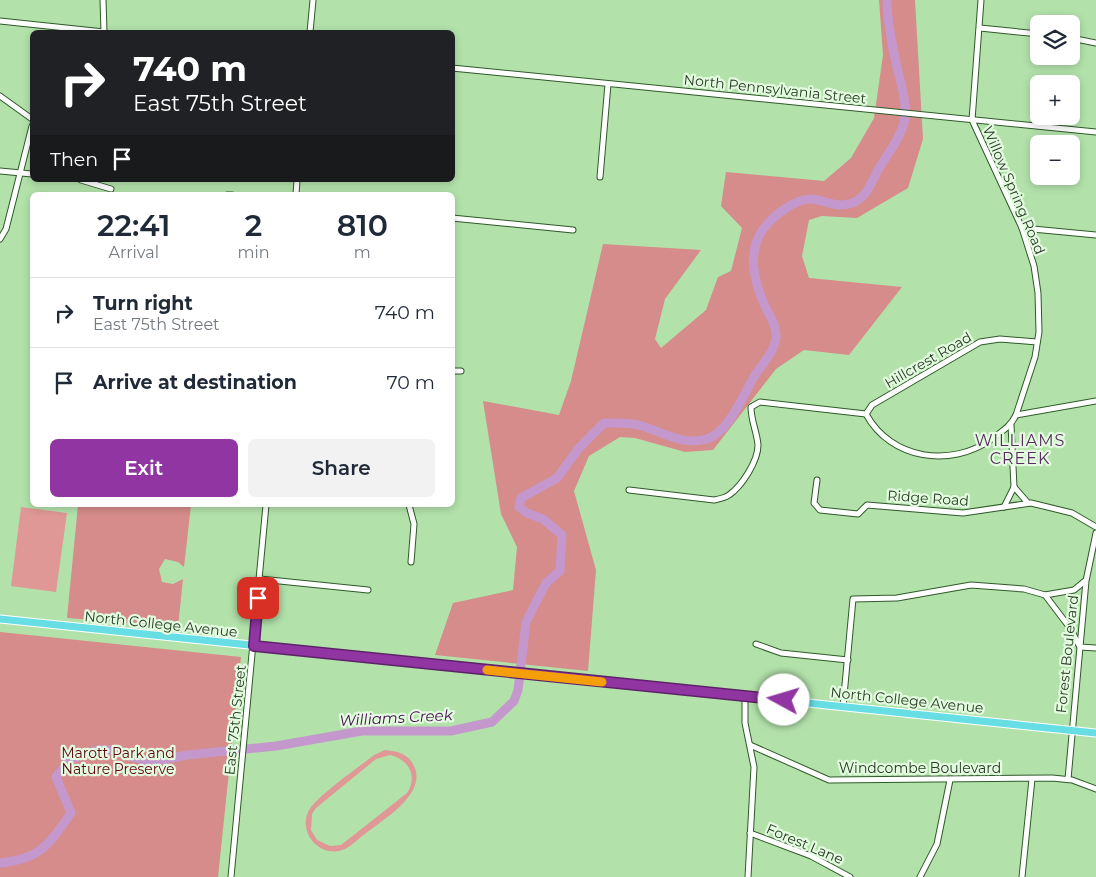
<!DOCTYPE html>
<meta charset="utf-8">
<style>
body{margin:0;font-family:Montserrat,sans-serif;background:#f2f2f3;color:#1f2937;height:100vh;display:flex;flex-direction:column;font-size:19px;white-space:nowrap}
*{box-sizing:border-box;margin:0}
p{font-size:16px;color:#747a83}
.icon{flex:none;width:28px;height:28px;fill:none;stroke:currentColor;stroke-width:2;stroke-linecap:round;stroke-linejoin:round}
.map{position:relative;flex:1;overflow:hidden}
.details{position:absolute;left:30px;top:192px;width:425px;height:315px;display:flex;flex-direction:column;background:#fff;border-radius:8px;box-shadow:0 2px 8px #0003}
.details>*{flex:none}
.hud{position:absolute;left:30px;top:30px;width:425px;height:152px;border-radius:8px;box-shadow:0 2px 8px #0003;background:#202124;color:#fff;overflow:hidden}
.controls{position:absolute;left:1030px;top:15px;display:grid;gap:10px}
.controls a{display:grid;place-items:center;width:50px;height:50px;border-radius:8px;background:#fff;box-shadow:0 2px 8px #0003;font-size:25px}
.pin{position:absolute;display:grid;place-items:center;width:42px;height:42px;color:#fff;margin:-21px;border-radius:10px;box-shadow:0 2px 8px #0006}
.me{position:absolute;width:55px;margin:-28px;rotate:276deg;stroke-linejoin:round;filter:drop-shadow(0 0 4px #0008)}
.turn{display:flex;align-items:center;gap:18px;height:105px;padding:0 20px;font-size:22px}
.turn .icon{width:65px;height:65px;stroke-width:2.5}
.turn b{display:block;font-size:35px;line-height:42px}
.then{display:flex;align-items:center;height:48px;padding:0 20px;background:#0003;gap:10px;font-size:19px}
.eta{display:flex;justify-content:space-evenly;align-items:center;height:85px;text-align:center}
.eta b{font-size:30px;font-weight:600;line-height:35px}
.button{display:flex;gap:10px;margin-top:auto;padding:10px 20px}
.button a{flex:1;height:58px;border-radius:8px;background:#9035a1;color:#fff;font-size:20px;font-weight:600;line-height:58px;text-align:center}
.button a+a{background:#f2f2f3;color:#1f2937}
ul{padding:0;list-style:none}
li{display:flex;align-items:center;gap:15px;height:70px;padding:0 20px;border-top:1px solid #e0e1e3}
li div{flex:1}
li b{display:block;font-size:19px}
li em{font-style:normal}
.map>svg:first-child{display:block}
</style>
<div class="map">
<svg width="1096" height="877" viewBox="0 0 1096 877">
<rect width="100%" height="100%" fill="#b2e2aa"/>
<g fill="#df9896" fill-rule="evenodd">
<path d="M 21,507 L 67,513 L 56,592 L 11,586 Z"/>
<path d="M 385,750 C 397,751 409,754 414,766 C 428,795 380,821 361,837 C 355,842 348,849 339,851 C 318,855 299,833 308,812 C 314,798 359,767 374,755 ZM 390,755 C 409,759 418,777 407,793 L 341,845 L 330,846 L 317,840 L 311,830 L 312,814 L 316,808 L 376,759 Z"/>
</g>
<g fill="#d58c8a">
<path d="M 879,0 L 915,0 L 923,139 L 908,188 L 857,218 L 822,216 L 809,220 L 802,256 L 809,278 L 902,287 L 849,355 L 804,350 L 776,369 L 713,450 L 685,452 L 635,438 L 620,437 L 589,456 L 574,491 L 596,570 L 588,671 L 435,655 L 453,603 L 513,590 L 517,547 L 501,514 L 483,401 L 559,415 L 571,381 L 603,244 L 701,250 L 665,299 L 655,339 L 661,348 L 706,310 L 718,277 L 731,271 L 742,228 L 721,206 L 726,172 L 824,181 L 851,158 L 874,118 L 883,55 Z"/>
<path d="M 78,505 L 191,505 L 184,567 L 178,562 L 165,559 L 159,569 L 162,582 L 173,584 L 183,579 L 178,627 L 67,618 Z"/>
<path d="M 0,632 L 241,657 L 218,877 L 0,877 Z"/>
</g>
<g fill="none" stroke-linecap="round" stroke-linejoin="round">
<path stroke="#c598cd" stroke-width="9" d="M 0,863 C 40,859 49,845 71,813 L 56,777 L 71,759 L 98,750 L 119,750 L 132,757 L 153,762 L 187,755 L 276,746 L 362,731 L 451,731 L 492,722 L 514,701 L 518,690 L 526,622 L 546,583 L 560,571 L 562,535 L 543,519 L 527,513 L 519,507 L 521,498 L 557,478 L 579,448 L 604,423 C 616,423 630,422 642,426 C 662,432 683,446 707,439 C 728,433 744,394 754,377 C 761,364 774,354 776,338 C 777,326 770,317 765,306 C 754,282 746,252 764,228 C 773,216 796,198 812,199 C 822,200 831,205 841,205 C 863,205 869,188 877,172 C 886,155 899,142 904,123 C 908,104 901,85 897,67 C 892,45 887,22 887,0"/>
<defs>
<g id="minor">
<path d="M 103,0 L 104,32"/>
<path d="M 981,0 L 972,120 L 1022,228 L 1034,266 L 1038,293 L 1039,332 L 1035,357 L 1016,415"/>
<path d="M 0,21 L 104,32"/>
<path d="M 980,28 L 1039,34"/>
<path d="M 310,32 L 313,0"/>
<path d="M 1071,38 L 1096,43"/>
<path d="M 452,68 L 1096,132"/>
<path d="M 0,96 L 32,119"/>
<path d="M 0,171 L 32,174"/>
<path d="M 600,177 L 608,84"/>
<path d="M 81,180 L 111,189"/>
<path d="M 227,195 L 232,195"/>
<path d="M 296,195 L 297,180"/>
<path d="M 452,218 L 573,230"/>
<path d="M 1022,228 L 1096,235"/>
<path d="M 0,239 L 6,229 L 32,126"/>
<path d="M 452,371 L 461,371"/>
<path d="M 866,414 C 891,460 951,468 992,439 C 1002,431 1011,426 1016,415 L 1096,401"/>
<path d="M 866,414 L 872,405 L 980,342 L 1000,339 L 1037,342"/>
<path d="M 817,480 L 814,503 L 820,510 L 858,514 L 867,505 L 963,513 L 1031,503 L 1072,513 L 1096,527"/>
<path d="M 1014,487 L 1028,503"/>
<path d="M 629,490 L 714,500 C 719,499 725,498 729,495 C 742,486 758,461 758,445 C 757,432 751,421 751,407 L 760,402 L 866,414"/>
<path d="M 409,505 L 414,524 L 411,562"/>
<path d="M 1004,507 L 1014,487 L 1011,425"/>
<path d="M 260,579 L 368,590"/>
<path d="M 1045,595 L 1074,590 L 1085,581"/>
<path d="M 756,644 L 781,653 L 848,660"/>
<path d="M 745,696 L 745,723 L 754,767 L 748,877"/>
<path d="M 843,706 L 853,599 L 897,598 L 971,585 L 1024,589 L 1045,595 L 1070,628 L 1080,647 L 1096,648"/>
<path d="M 750,745 L 829,780 L 1052,778 L 1072,780 L 1096,789"/>
<path d="M 1068,779 L 1086,581 L 1096,533"/>
<path d="M 750,833 L 811,856 L 850,877"/>
<path d="M 231,877 L 266,505"/>
<path d="M 920,877 L 937,844 L 950,780"/>
<path d="M 1022,877 L 1032,779"/>
</g>
<path id="major" d="M 0,619 L 1096,733"/>
</defs>
<use href="#minor" stroke="#2f5929" stroke-width="7"/>
<use href="#major" stroke="#fff" stroke-width="9"/>
<use href="#minor" stroke="#fff" stroke-width="5"/>
<use href="#major" stroke="#66dee4" stroke-width="7"/>
</g>
<g fill="none" stroke-linecap="round" stroke-linejoin="round">
<defs>
<path id="route" d="M 258,598 L 254,646 L 784,700"/>
</defs>
<use href="#route" stroke="#5e2269" stroke-width="12"/>
<use href="#route" stroke="#9035a1" stroke-width="9"/>
<path stroke="#f59e0b" stroke-width="9" d="M 487,670 L 602,682"/>
</g>
<g text-anchor="middle" stroke-width="4.5" stroke-linejoin="round" paint-order="stroke">
<g font-size="14" fill="#293c26" stroke="#e3fbdf">
<text transform="translate(775 89) rotate(6)" y="5">North Pennsylvania Street</text>
<text transform="translate(1014 190) rotate(67)" y="5">Willow Spring Road</text>
<text transform="translate(928 360) rotate(-30)" y="5">Hillcrest Road</text>
<text transform="translate(928 498) rotate(4)" y="5">Ridge Road</text>
<text transform="translate(161 624) rotate(6)" y="5">North College Avenue</text>
<text transform="translate(1067 654) rotate(-84)" y="5">Forest Boulevard</text>
<text transform="translate(907 700) rotate(6)" y="5">North College Avenue</text>
<text transform="translate(235 720) rotate(-84)" y="5">East 75th Street</text>
<text x="920" y="773">Windcombe Boulevard</text>
<text transform="translate(805 844) rotate(23)" y="5">Forest Lane</text>
</g>
<g font-size="14" fill="#5f0513" stroke="#e3fbdf">
<text x="118" y="758">Marott Park and<tspan x="118" dy="16">Nature Preserve</tspan></text>
</g>
<g font-size="15" font-style="italic" fill="#470f50" stroke="#e3fbdf">
<text transform="translate(396 718) rotate(-3)" y="5">Williams Creek</text>
</g>
<g font-size="16" letter-spacing="1" fill="#582c60" stroke="#e3fbdf">
<text x="1020" y="446">WILLIAMS<tspan x="1020" dy="18">CREEK</tspan></text>
</g>
</g>
</svg>
<div class="controls">
<a><svg class="icon" aria-label="layers" viewBox="0 0 24 24"><path d="M12 4l9 5-9 5-9-5zM3 14l9 5 9-5"/></svg></a>
<a>+</a>
<a>−</a>
</div>
<div class="pin" style="left:258px;top:598px;background:#d93025"><svg class="icon" aria-label="arrive" viewBox="0 0 24 24"><path d="M6 21V4h12l-3 4 3 4H6"/></svg></div>
<svg class="me" style="left:784px;top:700px" viewBox="-20 -20 40 40"><circle r="19" fill="#fff"/><path d="M0-13L10 11 0 6-10 11z" fill="#9035a1"/></svg>
<div class="hud">
<div class="turn"><svg class="icon" aria-label="right" viewBox="0 0 24 24"><path d="M7 20v-9h11M14 6l5 5-5 5"/></svg><div><b>740 m</b>East 75th Street</div></div>
<div class="then">Then<svg class="icon" aria-label="arrive" viewBox="0 0 24 24"><path d="M6 21V4h12l-3 4 3 4H6"/></svg></div>
</div>
<section class="details">
<div class="eta">
<div><b>22:41</b><p>Arrival</p></div>
<div><b>2</b><p>min</p></div>
<div><b>810</b><p>m</p></div>
</div>
<ul>
<li><svg class="icon" aria-label="right" viewBox="0 0 24 24"><path d="M7 20v-9h11M14 6l5 5-5 5"/></svg><div><b>Turn right</b><p>East 75th Street</p></div><em>740 m</em></li>
<li><svg class="icon" aria-label="arrive" viewBox="0 0 24 24"><path d="M6 21V4h12l-3 4 3 4H6"/></svg><div><b>Arrive at destination</b></div><em>70 m</em></li>
</ul>
<div class="button"><a>Exit</a><a>Share</a></div>
</section>
</div>
